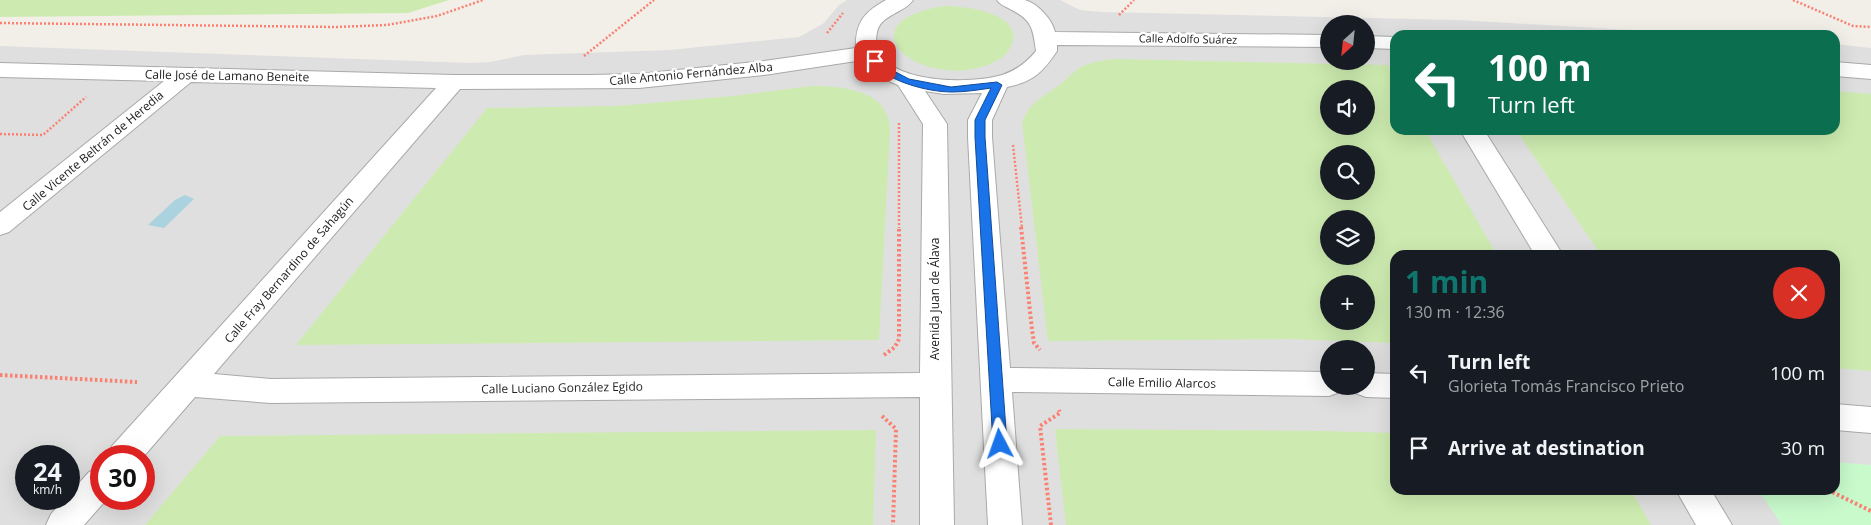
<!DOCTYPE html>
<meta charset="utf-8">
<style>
body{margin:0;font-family:"Open Sans",sans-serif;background:#242831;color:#f1f3f6;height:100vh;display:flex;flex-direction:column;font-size:19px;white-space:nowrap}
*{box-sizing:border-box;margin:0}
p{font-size:16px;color:#9ea1a6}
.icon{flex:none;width:28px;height:28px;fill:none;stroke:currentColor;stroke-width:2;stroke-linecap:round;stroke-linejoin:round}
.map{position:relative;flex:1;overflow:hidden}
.panel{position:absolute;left:1390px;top:250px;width:450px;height:245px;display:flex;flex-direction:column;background:#171b24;border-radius:15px;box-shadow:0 5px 20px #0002}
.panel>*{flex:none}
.hud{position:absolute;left:1390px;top:30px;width:450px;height:105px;border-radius:15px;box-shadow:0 5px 20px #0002;background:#0b6e4f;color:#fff;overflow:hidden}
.needle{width:32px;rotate:207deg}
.fabs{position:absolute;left:1320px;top:15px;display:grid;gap:10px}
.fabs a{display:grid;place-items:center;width:55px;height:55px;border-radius:50%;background:#171b24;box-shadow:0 5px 20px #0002;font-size:25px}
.speed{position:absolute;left:15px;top:445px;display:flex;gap:10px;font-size:25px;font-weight:700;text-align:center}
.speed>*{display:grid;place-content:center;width:65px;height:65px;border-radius:50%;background:#171b24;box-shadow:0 5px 20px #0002;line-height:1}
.speed small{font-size:12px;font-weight:400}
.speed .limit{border:8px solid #d22;background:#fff;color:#111}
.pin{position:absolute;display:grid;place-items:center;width:42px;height:42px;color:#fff;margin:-21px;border-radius:10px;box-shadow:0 2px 8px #0006}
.me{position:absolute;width:55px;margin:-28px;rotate:356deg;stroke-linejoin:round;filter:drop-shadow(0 0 4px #0008)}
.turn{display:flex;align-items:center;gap:18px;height:105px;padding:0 15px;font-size:22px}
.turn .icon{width:65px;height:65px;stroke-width:2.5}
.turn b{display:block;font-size:35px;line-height:42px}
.round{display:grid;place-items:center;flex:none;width:52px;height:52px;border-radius:26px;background:#242831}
.head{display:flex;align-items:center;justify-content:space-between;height:85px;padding:0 15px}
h1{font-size:30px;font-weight:700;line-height:38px;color:#0f766e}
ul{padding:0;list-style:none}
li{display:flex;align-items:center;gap:15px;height:75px;padding:0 15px}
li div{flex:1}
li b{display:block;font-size:19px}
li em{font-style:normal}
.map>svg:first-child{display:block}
</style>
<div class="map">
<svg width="1871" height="525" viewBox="0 0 1871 525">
<rect width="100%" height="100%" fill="#f2efe9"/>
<path fill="#e0dfdf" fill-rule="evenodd" d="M 847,0 L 1060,0 L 1080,10 L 1101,12 L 1459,20 L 1718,35 L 1395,35 L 1395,130 L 1835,130 L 1835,44 L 1871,48 L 1871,525 L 0,525 L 0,46 L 470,63 L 490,62 L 524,55 L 669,50 L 799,37 L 824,23 L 839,5 ZM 1329,24 L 1366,24 L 1366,61 L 1329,61 ZM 1329,89 L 1366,89 L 1366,126 L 1329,126 ZM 1329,154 L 1366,154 L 1366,191 L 1329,191 ZM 1329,219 L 1366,219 L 1366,256 L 1329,256 ZM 1395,255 L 1835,255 L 1835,490 L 1395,490 ZM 1329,284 L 1366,284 L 1366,321 L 1329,321 ZM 1329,349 L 1366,349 L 1366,386 L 1329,386 ZM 26,456 L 69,456 L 69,499 L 26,499 ZM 101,456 L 144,456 L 144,499 L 101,499 Z"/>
<g fill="#cdebb0" fill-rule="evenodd">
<path d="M 0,0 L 449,0 L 408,13 L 0,17 Z"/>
<path d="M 945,6 C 965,6 1026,13 1011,46 C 1007,57 995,62 985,66 C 915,89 842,21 945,6 Z"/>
<path d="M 1115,59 L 1388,65 L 1395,77 L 1395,130 L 1425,130 L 1497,255 L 1395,255 L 1395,343 L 1289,339 L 1048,341 L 1022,122 C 1030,101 1046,96 1063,82 C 1069,77 1074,71 1081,67 C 1092,62 1103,60 1115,59 ZM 1329,89 L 1366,89 L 1366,126 L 1329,126 ZM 1329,154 L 1366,154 L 1366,191 L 1329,191 ZM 1329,219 L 1366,219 L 1366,256 L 1329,256 ZM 1329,284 L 1366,284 L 1366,321 L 1329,321 Z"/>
<path d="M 811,86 C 833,86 878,88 887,115 C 889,119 889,125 890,130 L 879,340 L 296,345 L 487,108 L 617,106 L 732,96 Z"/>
<path d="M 1835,91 L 1871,94 L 1871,371 L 1835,368 L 1835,255 L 1601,255 L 1516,130 L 1835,130 Z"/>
<path d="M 1055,429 L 1323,431 L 1395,433 L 1395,490 L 1631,490 L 1651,525 L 1066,525 Z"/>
<path d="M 876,430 L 873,525 L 145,525 L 220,436 Z"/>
</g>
<path fill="#c8facc" d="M 1835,462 L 1871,465 L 1871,525 L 1782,525 L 1758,490 L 1835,490 Z"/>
<path fill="#aad3df" d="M 185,195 L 194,199 L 164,228 L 148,225 L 175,200 Z"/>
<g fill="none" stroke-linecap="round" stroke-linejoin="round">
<defs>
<g id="minor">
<path d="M 886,0 L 913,0 C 905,13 881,14 877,32 C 866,85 971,85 1002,75 C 1017,70 1027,62 1036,51 C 1033,28 1032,20 1010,9 C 1005,6 1000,5 997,0 C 1005,0 1017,0 1025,0 C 1038,4 1052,19 1055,32 L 1329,35 L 1329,47 L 1057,45 L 1057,51 C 1043,72 1033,82 1007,87 L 992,120 L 992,137 L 1010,368 L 1329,372 L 1329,386 L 1343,386 L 1340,392 L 1329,396 L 1012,392 L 1022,525 L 988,525 L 968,137 L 968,120 L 982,93 L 944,94 L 925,91 L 947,124 L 954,525 L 920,525 L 920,397 L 271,403 L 195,397 L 144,456 L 108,456 L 112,446 L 436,88 L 191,82 L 9,232 L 0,235 L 0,212 L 164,81 L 0,77 L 0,63 L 454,75 L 590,75 L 639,74 L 764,61 L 856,48 C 855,23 864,12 886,0 ZM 863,60 L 877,76 L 898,85 L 923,124 L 920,373 L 271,379 L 214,374 L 460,89 L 639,88 L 764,75 Z"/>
<path d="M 1366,36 L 1395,37 L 1395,49 L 1366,48 Z"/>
<path d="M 1835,62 L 1871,65 L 1871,79 L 1835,76 Z"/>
<path d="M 1460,130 L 1484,130 L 1563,255 L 1535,255 Z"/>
<path d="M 1366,373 L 1395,374 L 1395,398 L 1366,397 L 1355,393 L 1351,386 L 1366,386 Z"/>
<path d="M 1835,404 L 1871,407 L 1871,433 L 1835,430 Z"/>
<path d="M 101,468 L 101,499 L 107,499 L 84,525 L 46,525 L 51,514 L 65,499 L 69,499 L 69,494 L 89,472 Z"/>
<path d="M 1676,490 L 1711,490 L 1732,525 L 1696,525 Z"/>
</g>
</defs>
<use href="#minor" stroke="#a9a9a9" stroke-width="2"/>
<g stroke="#fa8072" stroke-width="2.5" stroke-dasharray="2 2" stroke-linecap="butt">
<path d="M 1793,0 L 1853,26 L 1871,27"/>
<path d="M 1119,15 L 1134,0"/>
<path d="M 0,23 L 336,27 L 387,25 L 437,16 L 483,0"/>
<path d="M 827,33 L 843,13"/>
<path d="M 584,56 L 654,0"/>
<path d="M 899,123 L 899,228"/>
<path d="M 0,134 L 43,135 L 86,97"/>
<path d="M 1013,145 L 1022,228"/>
</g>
<g stroke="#fa8072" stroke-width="4" stroke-dasharray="2.5 2.5" stroke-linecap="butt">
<path d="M 1021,227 L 1032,330 L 1034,343 L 1040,350"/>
<path d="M 884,355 L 895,347 L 899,339 L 899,227"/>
<path d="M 0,375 L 137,382"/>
<path d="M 882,416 L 896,429 L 893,525"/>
<path d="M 1828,490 L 1871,511"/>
<path d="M 1051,525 L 1040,426 L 1060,413 L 1059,410"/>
</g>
<use href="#minor" fill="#fff" fill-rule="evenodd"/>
</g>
<path fill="#1a73e8" stroke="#114b97" d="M 875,58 L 886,67 L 909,79 L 951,87 L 997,82 L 1002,85 L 985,120 L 985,137 L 1007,444 L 1005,447 L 1000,449 L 995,447 L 993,444 L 975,137 L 975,120 L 991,88 C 978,90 965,92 952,92 C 927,92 886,81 871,61 Z"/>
<g text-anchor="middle" stroke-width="5" stroke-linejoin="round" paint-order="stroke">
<g font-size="11" fill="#222" stroke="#fff">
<text transform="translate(1188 39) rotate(1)" y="4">Calle Adolfo Suárez</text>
</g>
<g font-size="12" fill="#222" stroke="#fff">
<text transform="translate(691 74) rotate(-5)" y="4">Calle Antonio Fernández Alba</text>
<text transform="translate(227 76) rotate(1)" y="4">Calle José de Lamano Beneite</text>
<text transform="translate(93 151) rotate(-40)" y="4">Calle Vicente Beltrán de Heredia</text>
<text transform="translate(289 270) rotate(-49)" y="4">Calle Fray Bernardino de Sahagún</text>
<text transform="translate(935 299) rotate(-90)" y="4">Avenida Juan de Álava</text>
<text transform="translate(1162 383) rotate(1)" y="4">Calle Emilio Alarcos</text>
<text transform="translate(562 388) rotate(-1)" y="4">Calle Luciano González Egido</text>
</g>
</g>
</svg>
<div class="fabs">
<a><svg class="needle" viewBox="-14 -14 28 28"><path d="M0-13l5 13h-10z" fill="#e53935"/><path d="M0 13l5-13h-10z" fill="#9ea1a6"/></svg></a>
<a><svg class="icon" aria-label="sound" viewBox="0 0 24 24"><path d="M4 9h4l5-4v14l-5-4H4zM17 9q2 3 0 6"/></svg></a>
<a><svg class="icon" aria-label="search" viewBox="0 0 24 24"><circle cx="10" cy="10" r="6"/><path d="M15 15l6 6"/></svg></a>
<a><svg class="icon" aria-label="layers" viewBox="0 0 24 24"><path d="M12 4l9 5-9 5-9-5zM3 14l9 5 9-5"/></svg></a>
<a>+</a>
<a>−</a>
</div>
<div class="speed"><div>24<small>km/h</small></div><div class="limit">30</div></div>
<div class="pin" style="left:875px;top:61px;background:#d93025"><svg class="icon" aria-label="arrive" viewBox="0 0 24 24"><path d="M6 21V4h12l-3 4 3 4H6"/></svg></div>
<svg class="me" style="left:1000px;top:444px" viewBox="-20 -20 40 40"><path d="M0-17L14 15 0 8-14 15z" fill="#1a73e8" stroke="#fff" stroke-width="4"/></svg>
<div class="hud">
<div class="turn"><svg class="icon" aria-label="left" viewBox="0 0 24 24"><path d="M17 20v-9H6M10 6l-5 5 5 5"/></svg><div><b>100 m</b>Turn left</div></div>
</div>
<section class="panel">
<div class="head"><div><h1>1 min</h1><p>130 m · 12:36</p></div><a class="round" style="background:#d93025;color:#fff"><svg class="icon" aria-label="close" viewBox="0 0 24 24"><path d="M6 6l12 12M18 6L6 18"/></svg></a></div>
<ul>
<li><svg class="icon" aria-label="left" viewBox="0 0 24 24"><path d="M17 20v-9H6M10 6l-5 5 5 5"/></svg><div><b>Turn left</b><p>Glorieta Tomás Francisco Prieto</p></div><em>100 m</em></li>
<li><svg class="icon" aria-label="arrive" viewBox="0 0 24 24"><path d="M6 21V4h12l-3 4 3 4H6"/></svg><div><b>Arrive at destination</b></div><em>30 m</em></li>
</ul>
</section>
</div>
